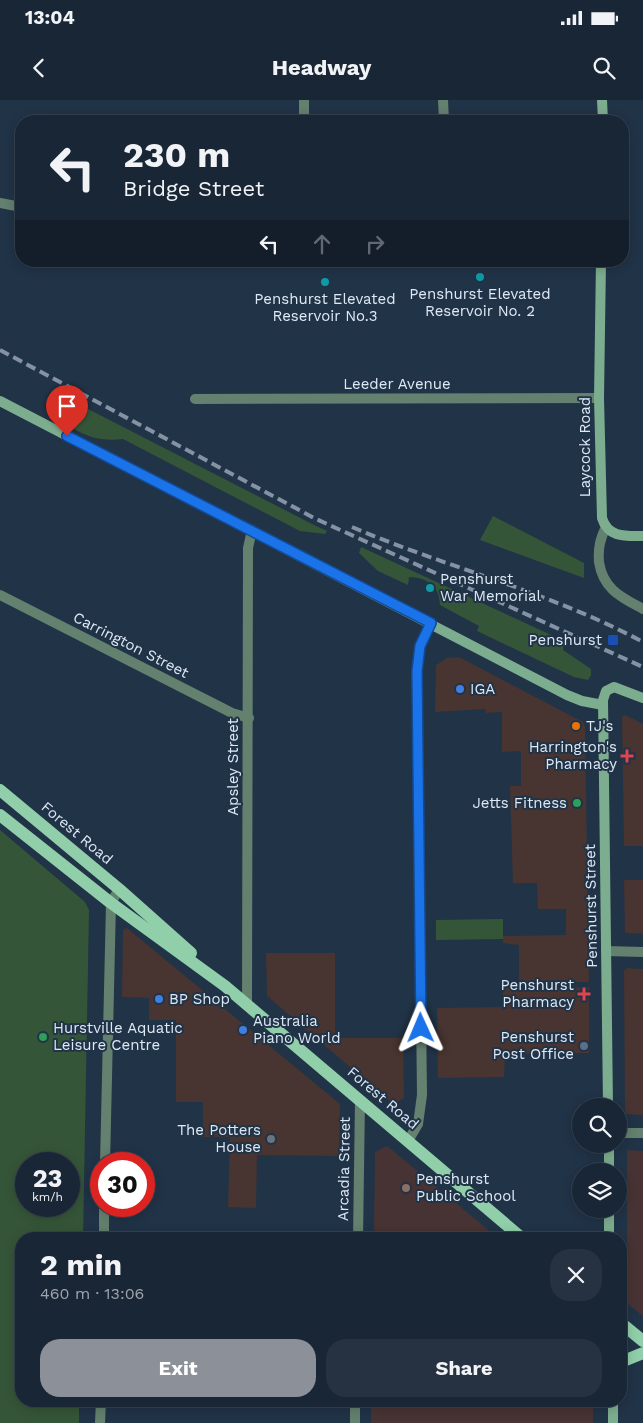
<!DOCTYPE html>
<meta charset="utf-8">
<style>
body{margin:0;font-family:"Work Sans",sans-serif;background:#263241;color:#f1f3f6;height:100vh;display:flex;flex-direction:column;font-size:19px;white-space:nowrap}
*{box-sizing:border-box;margin:0}
p{font-size:16px;color:#9fa5ad}
.icon{flex:none;width:28px;height:28px;fill:none;stroke:currentColor;stroke-width:2;stroke-linecap:round;stroke-linejoin:round}
.map{position:relative;flex:1;overflow:hidden}
.sheet{position:absolute;left:15px;top:1132px;width:612px;height:175px;display:flex;flex-direction:column;background:#192635;border-radius:20px;box-shadow:0 2px 12px #0003,0 0 0 1px #374350}
.sheet>*{flex:none}
.guide{position:absolute;left:15px;top:15px;width:614px;height:152px;border-radius:20px;box-shadow:0 2px 12px #0003,0 0 0 1px #374350;background:#192635;color:#f1f3f6;overflow:hidden}
.controls{position:absolute;left:572px;top:998px;display:grid;gap:10px}
.controls a{display:grid;place-items:center;width:55px;height:55px;border-radius:50%;background:#192635;box-shadow:0 2px 12px #0003,0 0 0 1px #374350;font-size:25px}
.speed{position:absolute;left:15px;top:1052px;display:flex;gap:10px;font-size:25px;font-weight:700;text-align:center}
.speed>*{display:grid;place-content:center;width:65px;height:65px;border-radius:50%;background:#192635;box-shadow:0 2px 12px #0003,0 0 0 1px #374350;line-height:1}
.speed small{font-size:12px;font-weight:400}
.speed .limit{border:8px solid #d22;background:#fff;color:#111}
.pin{position:absolute;display:grid;place-items:center;width:42px;height:42px;color:#fff;margin:-51px -21px;border-radius:50% 50% 50% 0;rotate:-45deg;box-shadow:0 0 5px #0007}
.pin .icon{rotate:45deg}
.me{position:absolute;width:55px;margin:-28px;rotate:359deg;stroke-linejoin:round;filter:drop-shadow(0 0 4px #0008)}
.turn{display:flex;align-items:center;gap:18px;height:105px;padding:0 25px;font-size:22px}
.turn .icon{width:65px;height:65px;stroke-width:2.5}
.turn b{display:block;font-size:35px;line-height:42px}
.lanes{display:flex;align-items:center;height:48px;padding:0 25px;background:#0003;justify-content:center;gap:25px;direction:ltr}
.lanes .off{opacity:.35}
.round{display:grid;place-items:center;flex:none;width:52px;height:52px;border-radius:20px;background:#263241}
.headline{display:flex;align-items:center;justify-content:space-between;height:85px;padding:0 25px}
h1{font-size:30px;font-weight:700;line-height:38px}
.button{display:flex;gap:10px;margin-top:auto;padding:10px 25px}
.button a{flex:1;height:58px;border-radius:20px;background:#8c9099;color:#fff;font-size:20px;font-weight:700;line-height:58px;text-align:center}
.button a+a{background:#263241;color:#f1f3f6}
.status{display:flex;justify-content:space-between;align-items:center;height:35px;padding:0 25px;background:#192635;direction:ltr}
.status svg{height:14px;fill:currentColor}
header{display:flex;justify-content:space-between;align-items:center;height:65px;padding:0 25px;background:#192635;font-size:22px;font-weight:700}
.map>svg:first-child{display:block}
</style>
<div class="status"><b>13:04</b><svg viewBox="0 0 49 12"><path d="M0 12V9h3v3zM5 12V6h3v6zM10 12V3h3v9zM15 12V0h3v12zM26 1h20v11H26zM47 4h2v5h-2z"/></svg></div>
<header><svg class="icon" aria-label="back" viewBox="0 0 24 24"><path d="M15 5l-7 7 7 7"/></svg>Headway<svg class="icon" aria-label="search" viewBox="0 0 24 24"><circle cx="10" cy="10" r="6"/><path d="M15 15l6 6"/></svg></header>
<div class="map">
<svg width="643" height="1323" viewBox="0 0 643 1323">
<rect width="100%" height="100%" fill="#213347"/>
<g fill="#483430">
<path d="M 459,557 L 583,622 L 585,627 L 589,882 L 519,883 L 519,845 L 503,843 L 503,836 L 566,835 L 566,809 L 538,809 L 537,783 L 513,783 L 510,686 L 521,686 L 521,651 L 502,652 L 502,612 L 486,613 L 485,609 L 435,612 L 436,565 L 447,558 Z"/>
<path d="M 625,615 L 643,624 L 643,746 L 624,746 L 622,617 Z"/>
<path d="M 624,780 L 643,780 L 643,834 L 625,833 Z"/>
<path d="M 127,828 L 340,1004 L 339,1056 L 257,1055 L 256,1108 L 228,1107 L 230,1037 L 203,1037 L 203,1002 L 176,1002 L 176,920 L 149,920 L 149,898 L 122,897 L 123,830 Z"/>
<path d="M 266,853 L 335,853 L 335,938 L 403,938 L 404,998 L 393,1004 L 267,896 Z"/>
<path d="M 627,868 L 643,869 L 643,1015 L 625,1014 L 624,871 Z"/>
<path d="M 589,887 L 589,953 L 505,954 L 504,977 L 438,978 L 437,908 L 503,907 L 503,888 Z"/>
</g>
<g fill="#483334">
<path d="M 387,1046 L 480,1123 L 498,1139 L 374,1139 L 375,1052 Z"/>
<path d="M 627,1050 L 643,1051 L 643,1216 L 627,1203 Z"/>
<rect x="371" y="1301" width="222" height="22"/>
</g>
<g fill="#355538" fill-rule="evenodd">
<path d="M 57,293 L 314,425 L 327,431 L 325,434 L 300,431 L 123,339 C 88,343 75,329 46,311 Z"/>
<path d="M 493,416 L 584,463 L 584,478 L 480,440 Z"/>
<path d="M 361,447 L 564,541 L 563,550 L 591,569 L 591,575 L 588,580 L 574,577 L 477,531 L 479,526 L 440,505 C 440,488 428,477 409,477 L 408,485 L 378,471 L 359,453 Z"/>
<path d="M 0,730 L 85,802 L 89,810 L 83,1139 L 21,1139 L 21,1301 L 79,1301 L 79,1323 L 0,1323 ZM 26,1064 L 69,1064 L 69,1106 L 26,1106 Z"/>
<path d="M 503,819 L 503,839 L 436,840 L 436,820 Z"/>
</g>
<g fill="none" stroke-linecap="round" stroke-linejoin="round">
<g stroke="#63816e" stroke-width="10">
<path d="M 304,0 L 304,21"/>
<path d="M 443,0 L 444,21"/>
<path d="M 0,103 L 21,107"/>
<path d="M 195,299 L 599,298"/>
<path d="M 606,427 C 600,439 598,448 599,462 C 603,489 621,497 643,509"/>
<path d="M 0,495 L 232,613 L 249,618"/>
<path d="M 606,851 L 643,852"/>
<path d="M 247,905 L 248,448 L 252,430"/>
<path d="M 619,1033 L 643,1033"/>
<path d="M 408,1041 L 418,1024 L 422,995 L 417,571 L 420,546 L 431,523"/>
<path d="M 105,1064 L 111,803 L 119,789"/>
<path d="M 104,1139 L 104,1106"/>
<path d="M 358,1139 L 360,1000"/>
<path d="M 100,1323 L 101,1301"/>
<path d="M 355,1323 L 355,1301"/>
</g>
<g stroke="#7dad8f" stroke-width="10">
<path d="M 602,0 L 603,21"/>
<path d="M 601,161 L 599,298 L 602,418 C 608,438 626,436 643,436"/>
<path d="M 0,301 L 567,595 L 582,601 L 603,605"/>
<path d="M 608,1006 L 603,600 L 606,591 L 614,587 L 643,598"/>
<path d="M 609,1044 L 609,1071"/>
<path d="M 609,1109 L 609,1139"/>
<path d="M 613,1301 L 613,1323"/>
</g>
<g stroke="#90cfa9" stroke-width="12">
<path d="M 0,690 L 119,789 L 191,853"/>
<path d="M 0,715 L 111,803 L 225,886 L 523,1139"/>
<path d="M 621,1223 L 643,1241"/>
<path d="M 621,1262 L 643,1253"/>
</g>
<g stroke="#8492a3" stroke-width="4" stroke-dasharray="10 5" stroke-linecap="butt">
<path d="M 0,250 L 316,419 L 643,567"/>
<path d="M 352,427 C 448,468 550,492 643,542"/>
</g>
</g>
<g fill="none" stroke-linecap="round" stroke-linejoin="round">
<defs>
<path id="route" d="M 67,336 L 431,523 L 420,546 L 417,571 L 421,928"/>
</defs>
<use href="#route" stroke="#114b97" stroke-width="12"/>
<use href="#route" stroke="#1a73e8" stroke-width="9"/>
</g>
<g fill="#0f9aa8" stroke="#213347" stroke-width="2">
<circle cx="480" cy="177" r="5"/>
<circle cx="325" cy="182" r="5"/>
<circle cx="430" cy="488" r="5"/>
</g>
<rect fill="#1a4fb4" stroke="#213347" stroke-width="2" x="607" y="534" width="12" height="12" rx="2.5"/>
<g fill="#3f7fe0" stroke="#213347" stroke-width="2">
<circle cx="460" cy="589" r="5"/>
<circle cx="159" cy="899" r="5"/>
<circle cx="243" cy="930" r="5"/>
</g>
<circle fill="#e8710a" stroke="#213347" stroke-width="2" cx="576" cy="626" r="5"/>
<g fill="#e0444e" stroke="#213347" stroke-width="2">
<path d="M624.5 648.5h5v5h5v5h-5v5h-5v-5h-5v-5h5z"/>
<path d="M581.5 886.5h5v5h5v5h-5v5h-5v-5h-5v-5h5z"/>
</g>
<g fill="#2e9e5b" stroke="#213347" stroke-width="2">
<circle cx="577" cy="703" r="5"/>
<circle cx="43" cy="937" r="5"/>
</g>
<circle fill="#5c6f8a" stroke="#213347" stroke-width="2" cx="584" cy="946" r="5"/>
<circle fill="#6b7280" stroke="#213347" stroke-width="2" cx="271" cy="1039" r="5"/>
<circle fill="#8d6e63" stroke="#213347" stroke-width="2" cx="406" cy="1088" r="5"/>
<g text-anchor="middle" stroke-width="4" stroke-linejoin="round" paint-order="stroke">
<g font-size="15" fill="#dee9f6" stroke="#213347" text-anchor="start">
<text x="480" y="199" text-anchor="middle">Penshurst Elevated<tspan x="480" dy="17">Reservoir No. 2</tspan></text>
<text x="325" y="204" text-anchor="middle">Penshurst Elevated<tspan x="325" dy="17">Reservoir No.3</tspan></text>
<text x="440" y="484">Penshurst<tspan x="440" dy="17">War Memorial</tspan></text>
<text x="602" y="545" text-anchor="end">Penshurst</text>
<text x="470" y="594">IGA</text>
<text x="586" y="631">TJ's</text>
<text x="617" y="652" text-anchor="end">Harrington's<tspan x="617" dy="17">Pharmacy</tspan></text>
<text x="567" y="708" text-anchor="end">Jetts Fitness</text>
<text x="574" y="890" text-anchor="end">Penshurst<tspan x="574" dy="17">Pharmacy</tspan></text>
<text x="169" y="904">BP Shop</text>
<text x="253" y="926">Australia<tspan x="253" dy="17">Piano World</tspan></text>
<text x="53" y="933">Hurstville Aquatic<tspan x="53" dy="17">Leisure Centre</tspan></text>
<text x="574" y="942" text-anchor="end">Penshurst<tspan x="574" dy="17">Post Office</tspan></text>
<text x="261" y="1035" text-anchor="end">The Potters<tspan x="261" dy="17">House</tspan></text>
<text x="416" y="1084">Penshurst<tspan x="416" dy="17">Public School</tspan></text>
</g>
<g font-size="15" fill="#dee9f6" stroke="#213347">
<text x="397" y="289">Leeder Avenue</text>
<text transform="translate(585 347) rotate(-90)" y="5">Laycock Road</text>
<text transform="translate(131 545) rotate(27)" y="5">Carrington Street</text>
<text transform="translate(233 667) rotate(-90)" y="5">Apsley Street</text>
<text transform="translate(77 733) rotate(40)" y="5">Forest Road</text>
<text transform="translate(591 806) rotate(-91)" y="5">Penshurst Street</text>
<text transform="translate(383 998) rotate(40)" y="5">Forest Road</text>
<text transform="translate(344 1069) rotate(-89)" y="5">Arcadia Street</text>
</g>
</g>
</svg>
<div class="controls">
<a><svg class="icon" aria-label="search" viewBox="0 0 24 24"><circle cx="10" cy="10" r="6"/><path d="M15 15l6 6"/></svg></a>
<a><svg class="icon" aria-label="layers" viewBox="0 0 24 24"><path d="M12 4l9 5-9 5-9-5zM3 14l9 5 9-5"/></svg></a>
</div>
<div class="speed"><div>23<small>km/h</small></div><div class="limit">30</div></div>
<div class="pin" style="left:67px;top:336px;background:#d93025"><svg class="icon" aria-label="arrive" viewBox="0 0 24 24"><path d="M6 21V4h12l-3 4 3 4H6"/></svg></div>
<svg class="me" style="left:421px;top:928px" viewBox="-20 -20 40 40"><path d="M0-17L14 15 0 8-14 15z" fill="#1a73e8" stroke="#fff" stroke-width="4"/></svg>
<div class="guide">
<div class="turn"><svg class="icon" aria-label="left" viewBox="0 0 24 24"><path d="M17 20v-9H6M10 6l-5 5 5 5"/></svg><div><b>230 m</b>Bridge Street</div></div>
<div class="lanes"><svg class="icon" aria-label="left" viewBox="0 0 24 24"><path d="M17 20v-9H6M10 6l-5 5 5 5"/></svg><svg class="icon off" aria-label="ahead" viewBox="0 0 24 24"><path d="M12 20V5M6 11l6-6 6 6"/></svg><svg class="icon off" aria-label="right" viewBox="0 0 24 24"><path d="M7 20v-9h11M14 6l5 5-5 5"/></svg></div>
</div>
<section class="sheet">
<div class="headline"><div><h1>2 min</h1><p>460 m · 13:06</p></div><a class="round"><svg class="icon" aria-label="close" viewBox="0 0 24 24"><path d="M6 6l12 12M18 6L6 18"/></svg></a></div>
<div class="button"><a>Exit</a><a>Share</a></div>
</section>
</div>
